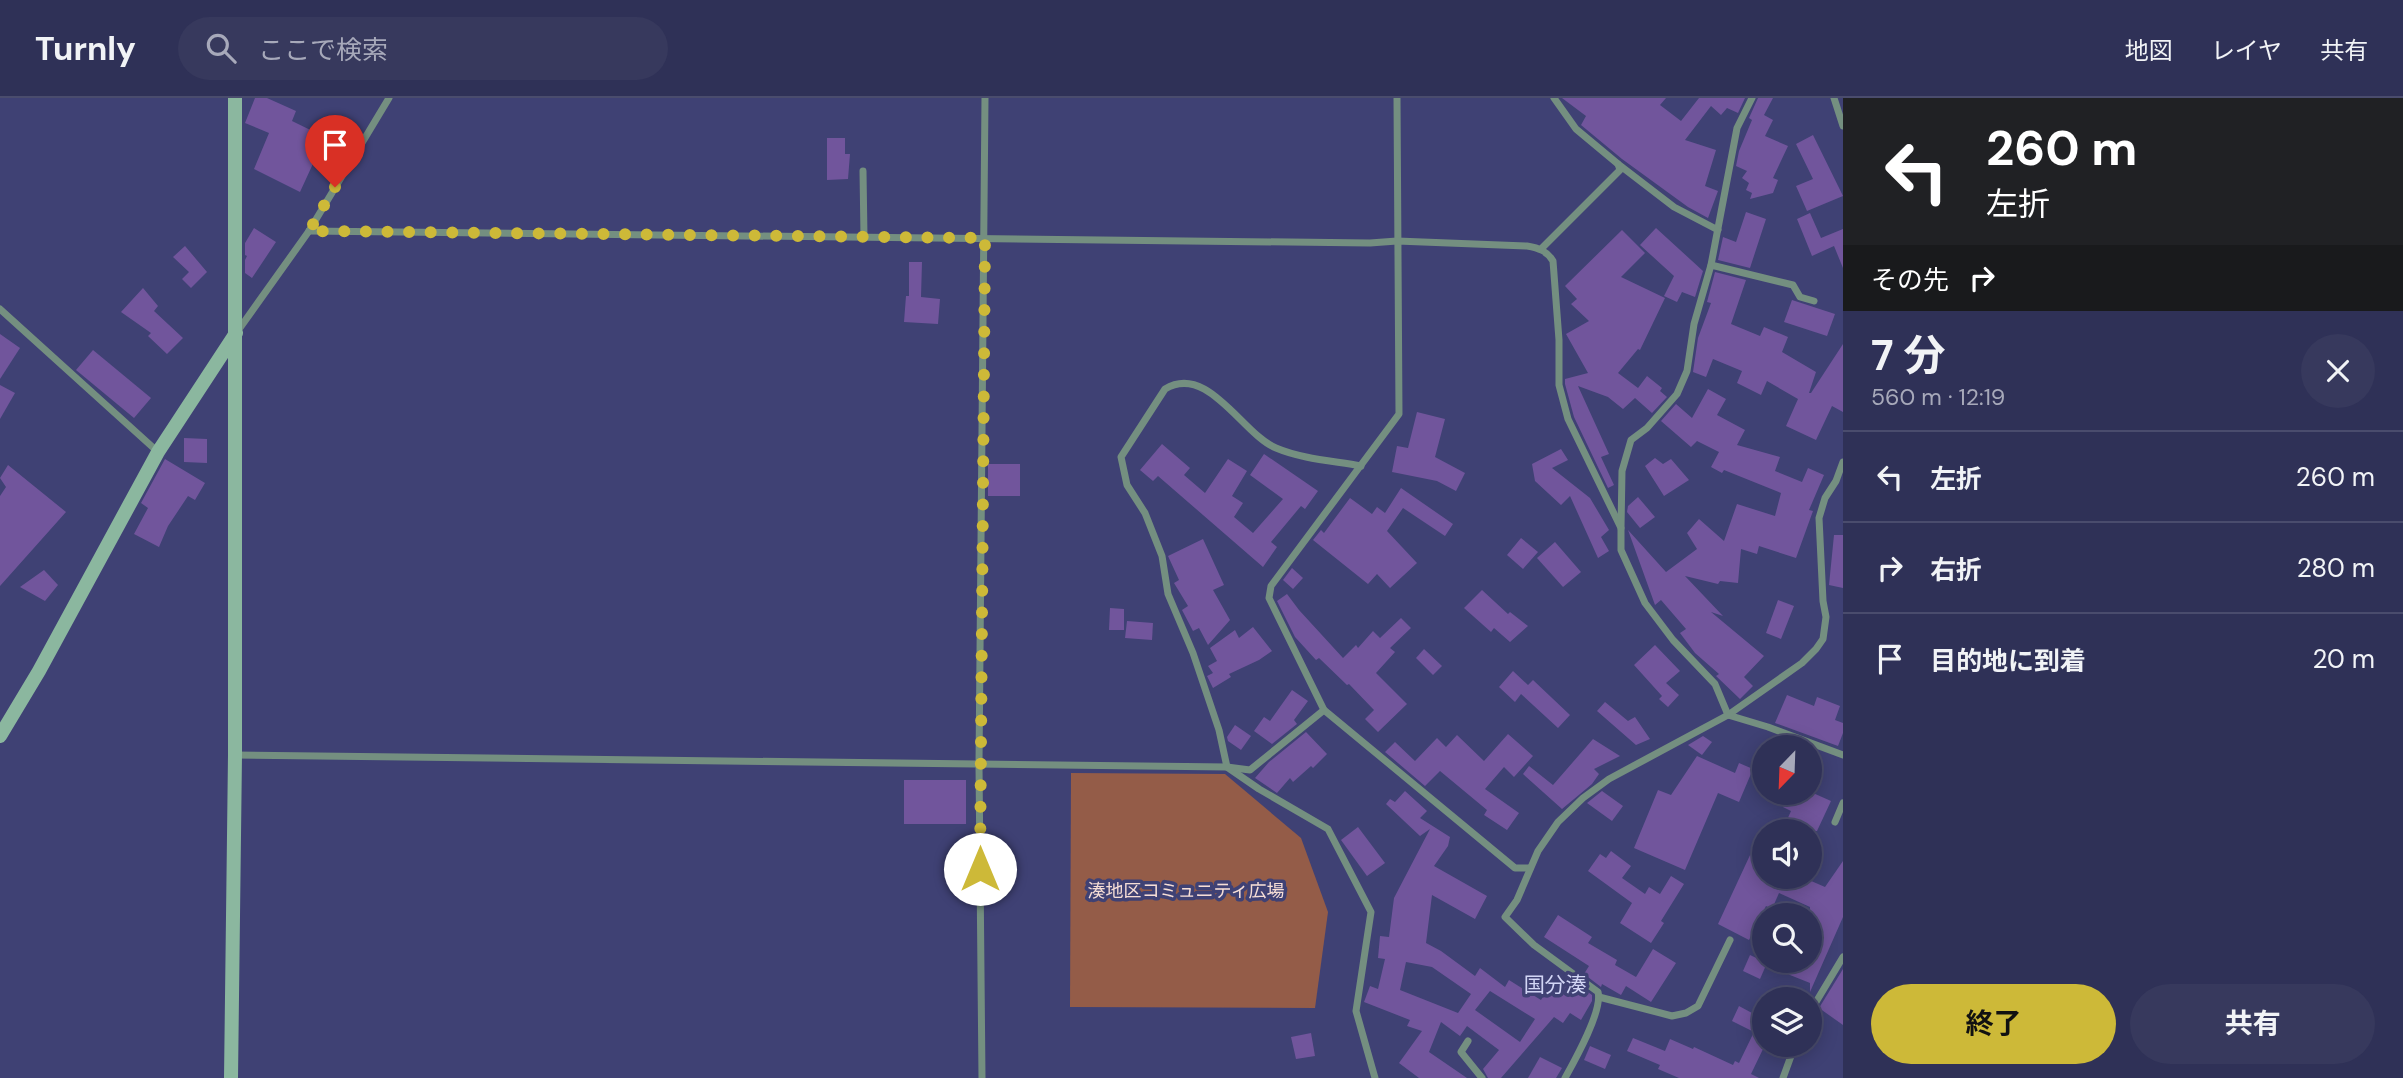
<!DOCTYPE html>
<html lang="ja">
<meta charset="utf-8">
<style>
body{margin:0;font-family:"DM Sans","Noto Sans JP",sans-serif;background:#37395d;color:#f1f3f6;height:100vh;display:flex;flex-direction:column;font-size:26px;white-space:nowrap}
*{box-sizing:border-box;margin:0}
p{font-size:23px;color:#a7a9ba}
.icon{flex:none;width:38px;height:38px;fill:none;stroke:currentColor;stroke-width:2;stroke-linecap:round;stroke-linejoin:round}
.map{position:relative;flex:1;overflow:hidden}
.drawer{display:flex;flex-direction:column;background:#2f3157;width:560px}
.drawer>*{flex:none}
.top-card{background:#202124;color:#fff;overflow:hidden}
.needle{width:46px;rotate:203deg}
.fabs{position:absolute;left:1752px;top:637px;display:grid;gap:14px}
.fabs a{display:grid;place-items:center;width:70px;height:70px;border-radius:50%;background:#2f3157;box-shadow:0 4px 18px #0003,0 0 0 2px #4a4c6d;font-size:35px}
.pin{position:absolute;display:grid;place-items:center;width:60px;height:60px;color:#fff;margin:-72px -30px;border-radius:50% 50% 50% 0;rotate:-45deg;box-shadow:0 0 7px #0007}
.pin .icon{rotate:45deg}
.me{position:absolute;width:77px;margin:-38px;rotate:0deg;stroke-linejoin:round;filter:drop-shadow(0 0 5px #0008)}
.turn{display:flex;align-items:center;gap:24px;height:147px;padding:0 28px;font-size:32px}
.turn .icon{width:91px;height:91px;stroke-width:2.5}
.turn b{display:block;font-size:49px;line-height:60px}
.then{display:flex;align-items:center;height:66px;padding:0 28px;background:#0003;gap:14px;font-size:26px}
.round{display:grid;place-items:center;flex:none;width:74px;height:74px;border-radius:37px;background:#37395d}
.head{display:flex;align-items:center;justify-content:space-between;height:119px;padding:0 28px}
h1{font-size:42px;font-weight:700;line-height:52px}
.action{display:flex;gap:14px;margin-top:auto;padding:14px 28px}
.action a{flex:1;height:80px;border-radius:42px;background:#cdb938;color:#111;font-size:28px;font-weight:700;line-height:80px;text-align:center}
.action a+a{background:#37395d;color:#f1f3f6}
ul{padding:0;list-style:none}
li{display:flex;align-items:center;gap:21px;height:91px;padding:0 28px;border-top:2px solid #4a4c6d}
li div{flex:1}
li b{display:block;font-size:26px}
li em{font-style:normal}
header{display:flex;align-items:center;gap:42px;box-sizing:border-box;height:98px;padding:0 35px;background:#2f3157;border-bottom:2px solid #4a4c6d}
header strong{font-size:33px}
nav{display:flex;gap:38px;margin-inline-start:auto;font-size:24px}
.search{width:490px;height:63px;background:#37395d;display:flex;align-items:center;gap:18px;box-sizing:border-box;padding:0 24px;border-radius:38px;color:#a7a9ba;font-size:26px}
main{display:flex;flex:1;min-height:0}
.map>svg:first-child{display:block}
</style>
<header>
<strong>Turnly</strong>
<div class="search"><svg class="icon" aria-label="search" viewBox="0 0 24 24"><circle cx="10" cy="10" r="6"/><path d="M15 15l6 6"/></svg>ここで検索</div>
<nav><a>地図</a><a>レイヤ</a><a>共有</a></nav>
</header>
<main>
<div class="map">
<svg width="1843" height="980" viewBox="0 0 1843 980">
<rect width="100%" height="100%" fill="#3f4174"/>
<path fill="#945c48" d="M 1071,675 L 1225,676 L 1301,740 L 1328,814 L 1315,910 L 1070,909 Z"/>
<g fill="#71559c" fill-rule="evenodd">
<path d="M 255,0 L 267,0 L 296,13 L 292,23 L 335,44 L 326,62 L 317,57 L 300,94 L 254,71 L 269,35 L 245,25 Z"/>
<path d="M 1562,0 L 1666,0 L 1660,7 L 1681,23 L 1699,0 L 1745,0 L 1738,15 L 1727,10 L 1721,17 L 1711,8 L 1685,42 L 1716,52 L 1705,88 L 1718,93 L 1708,120 L 1688,109 L 1622,61 L 1581,27 L 1586,18 Z"/>
<path d="M 1758,0 L 1773,0 L 1764,17 L 1773,22 L 1765,38 L 1788,48 L 1773,80 L 1778,82 L 1773,95 L 1750,101 L 1752,95 L 1746,92 L 1749,85 L 1742,80 L 1747,73 L 1736,68 L 1739,53 L 1752,22 L 1749,20 Z"/>
<path d="M 1813,37 L 1843,98 L 1807,113 L 1796,88 L 1813,81 L 1796,46 Z"/>
<path d="M 827,40 L 845,40 L 845,56 L 850,56 L 848,81 L 827,82 Z"/>
<path d="M 1746,114 L 1766,121 L 1750,170 L 1718,162 L 1723,139 L 1736,144 Z"/>
<path d="M 1810,115 L 1821,140 L 1843,131 L 1843,170 L 1834,148 L 1812,158 L 1797,121 Z"/>
<path d="M 254,130 L 276,144 L 252,180 L 245,175 L 245,162 L 247,158 L 245,157 L 245,145 Z"/>
<path d="M 1656,130 L 1703,173 L 1695,199 L 1682,194 L 1677,204 L 1664,198 L 1674,178 L 1640,147 Z"/>
<path d="M 1622,132 L 1645,155 L 1621,179 L 1665,200 L 1640,252 L 1638,251 L 1618,275 L 1638,290 L 1647,278 L 1662,290 L 1660,293 L 1667,299 L 1652,315 L 1635,300 L 1623,311 L 1608,299 L 1578,288 L 1609,356 L 1601,359 L 1614,387 L 1608,390 L 1574,319 L 1565,286 L 1565,281 L 1588,275 L 1566,236 L 1589,223 L 1571,206 L 1577,201 L 1565,188 Z"/>
<path d="M 185,148 L 207,174 L 191,190 L 182,181 L 189,174 L 173,159 Z"/>
<path d="M 909,164 L 922,164 L 921,199 L 940,201 L 938,226 L 904,224 L 906,198 L 909,198 Z"/>
<path d="M 1715,174 L 1746,182 L 1731,226 L 1760,238 L 1764,229 L 1788,239 L 1782,254 L 1816,274 L 1809,295 L 1811,295 L 1843,246 L 1843,314 L 1832,308 L 1816,342 L 1786,328 L 1798,301 L 1767,283 L 1761,297 L 1737,285 L 1742,273 L 1713,261 L 1706,279 L 1693,274 L 1698,240 L 1711,205 L 1707,204 Z"/>
<path d="M 143,190 L 158,208 L 154,213 L 183,240 L 167,256 L 148,238 L 151,235 L 121,214 Z"/>
<path d="M 1792,202 L 1835,216 L 1827,238 L 1784,224 Z"/>
<path d="M 0,236 L 20,250 L 0,281 Z"/>
<path d="M 93,252 L 151,300 L 134,320 L 76,272 Z"/>
<path d="M 0,287 L 15,295 L 0,321 Z"/>
<path d="M 1708,291 L 1726,301 L 1717,317 L 1745,332 L 1737,347 L 1780,359 L 1775,373 L 1802,384 L 1808,370 L 1824,377 L 1809,412 L 1813,413 L 1796,460 L 1759,448 L 1757,456 L 1741,451 L 1738,485 L 1720,483 L 1718,486 L 1685,478 L 1723,518 L 1711,514 L 1764,558 L 1744,579 L 1753,588 L 1740,601 L 1716,578 L 1719,576 L 1695,555 L 1680,535 L 1686,531 L 1661,502 L 1655,507 L 1628,432 L 1666,474 L 1697,451 L 1687,435 L 1699,421 L 1724,443 L 1737,406 L 1775,418 L 1781,395 L 1724,372 L 1722,375 L 1711,369 L 1719,354 L 1697,343 L 1691,349 L 1661,323 L 1676,306 L 1692,320 Z"/>
<path d="M 1417,314 L 1445,321 L 1435,359 L 1465,375 L 1456,393 L 1437,383 L 1392,374 L 1397,348 L 1408,350 Z"/>
<path d="M 184,340 L 207,341 L 207,365 L 184,364 Z"/>
<path d="M 1162,346 L 1190,370 L 1184,377 L 1205,395 L 1228,361 L 1247,373 L 1232,398 L 1243,405 L 1234,419 L 1253,435 L 1283,401 L 1250,377 L 1264,356 L 1318,393 L 1305,411 L 1301,408 L 1271,444 L 1277,449 L 1263,469 L 1158,378 L 1153,383 L 1140,372 Z"/>
<path d="M 1561,351 L 1568,362 L 1552,370 L 1590,400 L 1609,432 L 1601,439 L 1609,453 L 1598,460 L 1570,398 L 1561,407 L 1535,383 L 1532,366 Z"/>
<path d="M 1655,360 L 1663,366 L 1671,361 L 1689,382 L 1664,398 L 1645,368 Z"/>
<path d="M 165,361 L 205,385 L 195,402 L 188,398 L 168,428 L 159,449 L 134,436 L 148,410 L 141,405 Z"/>
<rect x="988" y="366" width="32" height="32"/>
<path d="M 8,367 L 66,414 L 0,488 L 0,398 L 6,389 L 0,380 Z"/>
<path d="M 1401,390 L 1453,426 L 1445,438 L 1403,410 L 1387,433 L 1417,465 L 1390,490 L 1377,476 L 1368,486 L 1313,442 L 1321,432 L 1324,435 L 1350,400 L 1372,416 L 1377,409 L 1385,415 Z"/>
<path d="M 1638,399 L 1655,419 L 1640,430 L 1627,414 L 1628,408 Z"/>
<path d="M 1834,437 L 1843,437 L 1843,490 L 1829,487 Z"/>
<path d="M 1521,440 L 1538,454 L 1523,471 L 1507,457 Z"/>
<path d="M 1203,441 L 1224,487 L 1213,492 L 1230,522 L 1208,547 L 1199,530 L 1193,533 L 1182,512 L 1188,508 L 1174,485 L 1179,482 L 1168,458 Z"/>
<path d="M 1555,444 L 1581,474 L 1563,489 L 1537,460 Z"/>
<path d="M 1292,470 L 1303,480 L 1293,491 L 1283,482 Z"/>
<path d="M 44,472 L 58,487 L 45,503 L 20,489 Z"/>
<path d="M 1482,492 L 1508,516 L 1510,514 L 1528,528 L 1510,544 L 1494,530 L 1491,534 L 1464,510 Z"/>
<path d="M 1287,496 L 1299,512 L 1343,560 L 1356,547 L 1358,550 L 1373,533 L 1380,540 L 1401,520 L 1411,530 L 1390,550 L 1395,554 L 1376,575 L 1407,606 L 1378,634 L 1365,621 L 1374,612 L 1349,586 L 1347,587 L 1319,560 L 1316,562 L 1295,539 L 1277,503 Z"/>
<path d="M 1778,502 L 1794,508 L 1781,541 L 1766,535 Z"/>
<path d="M 1110,510 L 1124,511 L 1124,532 L 1109,532 Z"/>
<path d="M 1127,523 L 1153,525 L 1152,542 L 1125,540 Z"/>
<path d="M 1253,529 L 1272,553 L 1259,562 L 1229,576 L 1231,579 L 1213,590 L 1207,578 L 1213,575 L 1208,568 L 1217,563 L 1210,550 L 1235,532 L 1239,540 Z"/>
<path d="M 1655,547 L 1680,573 L 1666,585 L 1679,597 L 1668,609 L 1659,601 L 1662,598 L 1634,567 Z"/>
<path d="M 1424,551 L 1442,568 L 1433,577 L 1416,560 Z"/>
<path d="M 1513,573 L 1528,587 L 1533,582 L 1570,617 L 1558,630 L 1521,596 L 1515,604 L 1499,589 Z"/>
<path d="M 1292,592 L 1308,603 L 1294,622 L 1297,626 L 1272,646 L 1254,633 L 1264,619 L 1270,623 Z"/>
<path d="M 1787,597 L 1814,608 L 1817,599 L 1840,608 L 1835,622 L 1843,625 L 1843,635 L 1838,648 L 1775,625 Z"/>
<path d="M 1605,604 L 1628,623 L 1635,619 L 1650,641 L 1636,647 L 1597,613 Z"/>
<path d="M 1235,627 L 1251,638 L 1241,652 L 1228,643 L 1227,639 Z"/>
<path d="M 1306,634 L 1327,656 L 1313,670 L 1311,668 L 1293,684 L 1290,680 L 1277,695 L 1255,680 L 1269,664 Z"/>
<path d="M 1508,636 L 1533,658 L 1514,679 L 1504,669 L 1485,691 L 1519,715 L 1507,732 L 1484,717 L 1487,712 L 1440,673 L 1425,688 L 1385,654 L 1395,644 L 1415,663 L 1437,640 L 1446,649 L 1457,637 L 1484,663 Z"/>
<path d="M 1703,638 L 1712,644 L 1702,657 L 1688,647 Z"/>
<path d="M 1593,641 L 1620,658 L 1594,671 L 1599,676 L 1592,686 L 1562,711 L 1523,676 L 1529,668 L 1553,687 Z"/>
<path d="M 1697,658 L 1735,675 L 1739,665 L 1753,671 L 1739,704 L 1718,695 L 1685,772 L 1634,750 L 1658,692 L 1671,697 Z"/>
<rect x="904" y="682" width="62" height="44"/>
<path d="M 1405,693 L 1427,713 L 1420,720 L 1450,739 L 1448,748 L 1434,768 L 1487,798 L 1475,821 L 1432,797 L 1426,845 L 1441,853 L 1475,878 L 1480,870 L 1505,889 L 1509,882 L 1541,902 L 1555,879 L 1575,892 L 1578,887 L 1592,897 L 1592,903 L 1581,922 L 1570,915 L 1563,925 L 1554,919 L 1501,980 L 1488,980 L 1483,971 L 1499,952 L 1467,928 L 1460,938 L 1441,924 L 1429,954 L 1467,980 L 1419,980 L 1399,965 L 1422,933 L 1407,928 L 1410,922 L 1364,904 L 1370,888 L 1378,891 L 1385,861 L 1378,860 L 1380,838 L 1389,839 L 1394,800 L 1430,731 L 1420,738 L 1386,706 L 1390,701 L 1395,704 ZM 1406,864 L 1432,869 L 1471,896 L 1458,915 L 1400,892 ZM 1490,893 L 1535,921 L 1520,944 L 1475,912 Z"/>
<path d="M 1602,693 L 1623,708 L 1612,723 L 1587,705 Z"/>
<path d="M 1789,695 L 1813,695 L 1831,703 L 1817,733 L 1782,733 L 1791,713 L 1783,709 Z"/>
<path d="M 1358,729 L 1385,765 L 1367,778 L 1341,742 Z"/>
<path d="M 1611,753 L 1631,768 L 1622,780 L 1645,796 L 1649,789 L 1660,796 L 1671,778 L 1684,786 L 1661,823 L 1664,825 L 1651,845 L 1620,825 L 1632,805 L 1588,773 L 1600,756 L 1606,760 Z"/>
<path d="M 1751,755 L 1764,760 L 1764,779 L 1802,779 L 1825,789 L 1843,763 L 1843,819 L 1810,894 L 1810,885 L 1785,875 L 1790,863 L 1810,863 L 1810,809 L 1779,795 L 1772,811 L 1766,808 L 1749,842 L 1718,826 Z"/>
<path d="M 1558,817 L 1592,839 L 1588,845 L 1617,862 L 1615,867 L 1636,879 L 1653,851 L 1676,865 L 1651,904 L 1626,888 L 1621,897 L 1602,886 L 1601,889 L 1584,876 L 1589,868 L 1544,839 Z"/>
<path d="M 1750,857 L 1767,865 L 1760,881 L 1743,873 Z"/>
<path d="M 1843,871 L 1843,927 L 1819,910 Z"/>
<path d="M 1764,902 L 1764,949 L 1751,976 L 1759,980 L 1679,980 L 1658,971 L 1660,967 L 1627,953 L 1633,940 L 1665,953 L 1670,941 L 1693,951 L 1694,949 L 1733,967 L 1735,963 L 1739,965 L 1754,934 L 1732,923 L 1739,908 L 1752,915 Z"/>
<path d="M 1311,935 L 1315,958 L 1296,961 L 1291,939 Z"/>
<path d="M 1590,948 L 1611,957 L 1605,971 L 1584,962 Z"/>
<path d="M 1540,959 L 1562,970 L 1556,980 L 1528,980 Z"/>
</g>
<g fill="none" stroke-linecap="round" stroke-linejoin="round">
<g stroke="#748f80" stroke-width="7">
<path d="M 1397,0 L 1399,316 L 1271,488 L 1269,500 L 1324,612 L 1515,770 L 1530,770"/>
<path d="M 1834,0 L 1843,28"/>
<path d="M 1618,66 L 1674,109 L 1718,132"/>
<path d="M 863,73 L 864,139"/>
<path d="M 309,133 L 1370,145 L 1397,143 L 1527,148 C 1539,150 1547,153 1553,163 L 1559,242 L 1559,287 L 1568,321 L 1621,430 L 1621,452 L 1645,505 L 1673,542 L 1715,586 L 1728,617"/>
<path d="M 1541,151 L 1620,72 L 1618,66 L 1576,31 L 1554,0"/>
<path d="M 1711,167 L 1793,187 L 1800,199 L 1814,203"/>
<path d="M 0,211 L 158,354"/>
<path d="M 237,234 L 309,133 L 389,0"/>
<path d="M 1361,368 C 1334,363 1302,361 1276,350 C 1242,336 1208,265 1165,291 L 1121,359 L 1127,387 L 1145,415 L 1162,458 L 1168,496 L 1193,555 L 1219,632 L 1227,669 L 1259,691 L 1328,731 L 1371,814 L 1356,913 L 1375,980"/>
<path d="M 1621,430 L 1622,373 L 1631,342 L 1647,330 L 1677,296 L 1687,273 L 1694,226 L 1711,167 L 1737,30 L 1752,0"/>
<path d="M 1728,617 L 1768,629 L 1843,657"/>
<path d="M 235,657 L 1227,669 L 1250,672 L 1324,612"/>
<path d="M 1835,724 L 1843,705"/>
<path d="M 1599,899 L 1672,918 L 1686,915 L 1698,908 L 1730,842"/>
<path d="M 1810,914 L 1843,859"/>
<path d="M 1468,943 L 1461,954 L 1482,980"/>
<path d="M 982,980 L 979,667 L 985,0"/>
<path d="M 1565,980 C 1575,962 1603,912 1598,894 L 1534,847 L 1505,819 L 1517,802 L 1538,753 L 1558,724 L 1583,700 L 1609,681 L 1728,617 L 1802,565 L 1816,551 L 1823,541 L 1826,519 L 1823,503 L 1819,420 L 1825,400 L 1836,383 L 1843,364"/>
<path d="M 1783,980 L 1795,947"/>
</g>
<g stroke="#8bb79f" stroke-width="14">
<path d="M 0,638 L 39,573 L 158,354 L 236,235"/>
<path d="M 231,980 L 235,657 L 235,0"/>
</g>
</g>
<g fill="none" stroke-linecap="round" stroke-linejoin="round">
<path stroke="#cdb938" stroke-width="12" stroke-dasharray="0 21.6" d="M 335,89 L 309,133 L 985,140 L 980,771"/>
</g>
<g text-anchor="middle" stroke-width="7" stroke-linejoin="round" paint-order="stroke">
<g font-size="18" fill="#f6ded6" stroke="#3f4174">
<text x="1186" y="799">湊地区コミュニティ広場</text>
</g>
<g font-size="21" fill="#d2d6f5" stroke="#3f4174">
<text x="1555" y="894">国分湊</text>
</g>
</g>
</svg>
<div class="fabs">
<a><svg class="needle" viewBox="-14 -14 28 28"><path d="M0-13l5 13h-10z" fill="#e53935"/><path d="M0 13l5-13h-10z" fill="#a7a9ba"/></svg></a>
<a><svg class="icon" aria-label="sound" viewBox="0 0 24 24"><path d="M4 9h4l5-4v14l-5-4H4zM17 9q2 3 0 6"/></svg></a>
<a><svg class="icon" aria-label="search" viewBox="0 0 24 24"><circle cx="10" cy="10" r="6"/><path d="M15 15l6 6"/></svg></a>
<a><svg class="icon" aria-label="layers" viewBox="0 0 24 24"><path d="M12 4l9 5-9 5-9-5zM3 14l9 5 9-5"/></svg></a>
</div>
<div class="pin" style="left:335px;top:89px;background:#d93025"><svg class="icon" aria-label="arrive" viewBox="0 0 24 24"><path d="M6 21V4h12l-3 4 3 4H6"/></svg></div>
<svg class="me" style="left:980px;top:771px" viewBox="-20 -20 40 40"><circle r="19" fill="#fff"/><path d="M0-13L10 11 0 6-10 11z" fill="#cdb938"/></svg>
</div>
<section class="drawer">
<div class="top-card">
<div class="turn"><svg class="icon" aria-label="left" viewBox="0 0 24 24"><path d="M17 20v-9H6M10 6l-5 5 5 5"/></svg><div><b>260 m</b>左折</div></div>
<div class="then">その先<svg class="icon" aria-label="right" viewBox="0 0 24 24"><path d="M7 20v-9h11M14 6l5 5-5 5"/></svg></div>
</div>
<div class="head"><div><h1>7 分</h1><p>560 m · 12:19</p></div><a class="round"><svg class="icon" aria-label="close" viewBox="0 0 24 24"><path d="M6 6l12 12M18 6L6 18"/></svg></a></div>
<ul>
<li><svg class="icon" aria-label="left" viewBox="0 0 24 24"><path d="M17 20v-9H6M10 6l-5 5 5 5"/></svg><div><b>左折</b></div><em>260 m</em></li>
<li><svg class="icon" aria-label="right" viewBox="0 0 24 24"><path d="M7 20v-9h11M14 6l5 5-5 5"/></svg><div><b>右折</b></div><em>280 m</em></li>
<li><svg class="icon" aria-label="arrive" viewBox="0 0 24 24"><path d="M6 21V4h12l-3 4 3 4H6"/></svg><div><b>目的地に到着</b></div><em>20 m</em></li>
</ul>
<div class="action"><a>終了</a><a>共有</a></div>
</section>
</main>
